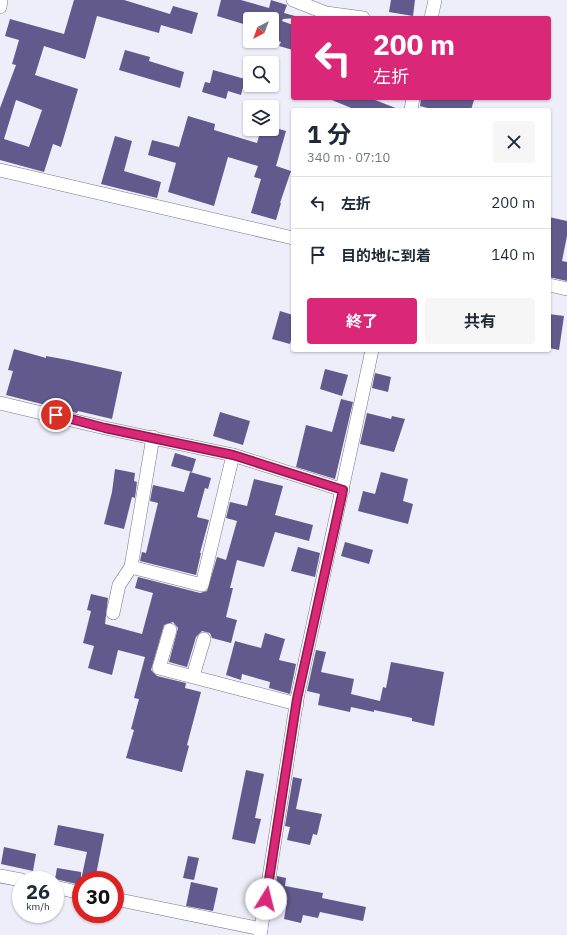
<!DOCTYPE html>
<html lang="ja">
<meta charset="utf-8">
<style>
body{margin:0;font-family:"IBM Plex Sans","Noto Sans JP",sans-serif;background:#f6f6f7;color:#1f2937;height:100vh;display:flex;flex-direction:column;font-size:15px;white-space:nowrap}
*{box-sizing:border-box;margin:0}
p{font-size:13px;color:#747a83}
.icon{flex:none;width:22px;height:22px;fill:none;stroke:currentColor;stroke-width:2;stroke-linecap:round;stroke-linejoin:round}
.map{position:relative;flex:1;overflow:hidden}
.panel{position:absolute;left:291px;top:108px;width:260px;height:244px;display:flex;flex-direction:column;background:#fff;border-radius:4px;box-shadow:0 1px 3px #0004}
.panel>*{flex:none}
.guide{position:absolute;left:291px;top:16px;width:260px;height:84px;border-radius:4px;box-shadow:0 1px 3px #0004;background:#db2777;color:#fff;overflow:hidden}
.needle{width:26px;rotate:221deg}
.controls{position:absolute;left:243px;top:12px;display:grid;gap:8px}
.controls a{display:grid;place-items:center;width:36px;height:36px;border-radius:4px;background:#fff;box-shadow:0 1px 3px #0004;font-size:20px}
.speed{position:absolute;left:12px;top:871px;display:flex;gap:8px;font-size:20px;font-weight:700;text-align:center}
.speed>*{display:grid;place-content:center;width:52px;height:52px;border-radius:50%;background:#fff;box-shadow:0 1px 3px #0004;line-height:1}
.speed small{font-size:10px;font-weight:400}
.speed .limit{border:6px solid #d22;background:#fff;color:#111}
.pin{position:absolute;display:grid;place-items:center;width:34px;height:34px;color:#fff;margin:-17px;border:2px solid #fff;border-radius:50%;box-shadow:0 1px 4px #0007}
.me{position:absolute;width:44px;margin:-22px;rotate:9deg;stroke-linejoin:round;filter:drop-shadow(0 0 3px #0008)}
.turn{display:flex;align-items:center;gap:14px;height:84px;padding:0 16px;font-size:18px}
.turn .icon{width:52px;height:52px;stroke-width:2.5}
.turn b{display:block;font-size:28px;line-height:34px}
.round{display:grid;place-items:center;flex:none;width:42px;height:42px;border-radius:4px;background:#f6f6f7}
.summary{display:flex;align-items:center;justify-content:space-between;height:68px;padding:0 16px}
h1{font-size:24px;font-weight:700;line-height:30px}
.cta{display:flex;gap:8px;margin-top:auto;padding:8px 16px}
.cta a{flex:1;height:46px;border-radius:4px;background:#db2777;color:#fff;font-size:16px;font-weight:700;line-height:46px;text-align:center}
.cta a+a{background:#f6f6f7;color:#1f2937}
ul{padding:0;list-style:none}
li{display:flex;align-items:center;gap:12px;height:52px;padding:0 16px;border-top:1px solid #e0e1e3}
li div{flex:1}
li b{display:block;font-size:15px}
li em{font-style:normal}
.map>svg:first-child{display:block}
</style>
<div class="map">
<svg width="567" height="935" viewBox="0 0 567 935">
<rect width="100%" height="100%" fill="#eeeefa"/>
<g fill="#625a8d" fill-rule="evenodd">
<path d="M 74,0 L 124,0 L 170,14 L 173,6 L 198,13 L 192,34 L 161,25 L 159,33 L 97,16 L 85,59 L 44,46 L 35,75 L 78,89 L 61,147 L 53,144 L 44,172 L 0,160 L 0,108 L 16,65 L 12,64 L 19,40 L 5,36 L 10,19 L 64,34 ZM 16,100 L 42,110 L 29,147 L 4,139 Z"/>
<path d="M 221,0 L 241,0 L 269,8 L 271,0 L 287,5 L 284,13 L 295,16 L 295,18 L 283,19 L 282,21 L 293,25 L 293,50 L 279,46 L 281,42 L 276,40 L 275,45 L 272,44 L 272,19 L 250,19 L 250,26 L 217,16 Z"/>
<path d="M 391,0 L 415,0 L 413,16 L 389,12 Z"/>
<path d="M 125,50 L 150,57 L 149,61 L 184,72 L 180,88 L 119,70 Z"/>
<path d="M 213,70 L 245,79 L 241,95 L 228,91 L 226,99 L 202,92 L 205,82 L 210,83 Z"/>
<path d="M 327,98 L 370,98 L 398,109 L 356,110 Z"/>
<path d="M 421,98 L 466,98 L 474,100 L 471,110 L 435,110 L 420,106 Z"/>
<path d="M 188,116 L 215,124 L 214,130 L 257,143 L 261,129 L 272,129 L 272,127 L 286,131 L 276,166 L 291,171 L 280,203 L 281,203 L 276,220 L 251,213 L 261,179 L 254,177 L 258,166 L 228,157 L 214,206 L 168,192 L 176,163 L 148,155 L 152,140 L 179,147 Z"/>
<path d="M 115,136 L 132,141 L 124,171 L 161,182 L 157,198 L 101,184 Z"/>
<path d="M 549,217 L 567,221 L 567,236 L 562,261 L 567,262 L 567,281 L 549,277 Z"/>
<path d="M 280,311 L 293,315 L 293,332 L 290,344 L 272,339 Z"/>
<path d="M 549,314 L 564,316 L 559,350 L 549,348 Z"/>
<path d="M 14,349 L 46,358 L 46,356 L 68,360 L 122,372 L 112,419 L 78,411 L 77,413 L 6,395 L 13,371 L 8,370 Z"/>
<path d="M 325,369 L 348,375 L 342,396 L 320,389 Z"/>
<path d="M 375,373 L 391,377 L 388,392 L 372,388 Z"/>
<path d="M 341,399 L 353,402 L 335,479 L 296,467 L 306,425 L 332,432 Z"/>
<path d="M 220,412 L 250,421 L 243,445 L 213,436 Z"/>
<path d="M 367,413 L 391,419 L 392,416 L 405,419 L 394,452 L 360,444 Z"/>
<path d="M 175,453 L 196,459 L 192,472 L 171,466 Z"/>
<path d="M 115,469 L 135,473 L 134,481 L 137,482 L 135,498 L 132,497 L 124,529 L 104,524 L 112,492 Z"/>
<path d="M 190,472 L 211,478 L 208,489 L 205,488 L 197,517 L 209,520 L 200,553 L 201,553 L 196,575 L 140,561 L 142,552 L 146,553 L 158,503 L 150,501 L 153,485 L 184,492 Z"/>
<path d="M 381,472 L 408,479 L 403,501 L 413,504 L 408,524 L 358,511 L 363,491 L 375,494 Z"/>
<path d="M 254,479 L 283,486 L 275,515 L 313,525 L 309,541 L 275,532 L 264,567 L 237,560 L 230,588 L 233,588 L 226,617 L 237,620 L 231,643 L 212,638 L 210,633 L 202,631 L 196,637 L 187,667 L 169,662 L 178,628 L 173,622 L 164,625 L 151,670 L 157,676 L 186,683 L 185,688 L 201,692 L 187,745 L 189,746 L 182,772 L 126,758 L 134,730 L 131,729 L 139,699 L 134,698 L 145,657 L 118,650 L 112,675 L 88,668 L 94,646 L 83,643 L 91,611 L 87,610 L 91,594 L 108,598 L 105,624 L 142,634 L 153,593 L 135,588 L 138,577 L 200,593 L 207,591 L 217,557 L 226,560 L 237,521 L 226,518 L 230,502 L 247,506 Z"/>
<path d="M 345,542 L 373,550 L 369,564 L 341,556 Z"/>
<path d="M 298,547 L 320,553 L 315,577 L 291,571 Z"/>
<path d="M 265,633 L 285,639 L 279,660 L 296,664 L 290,694 L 269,688 L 270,682 L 242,674 L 241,680 L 226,675 L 235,641 L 261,648 Z"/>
<path d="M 316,650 L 326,652 L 321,672 L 354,679 L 351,694 L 380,701 L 383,687 L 386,688 L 391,662 L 444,672 L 434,726 L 412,721 L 412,718 L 374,710 L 374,712 L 351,707 L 350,712 L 318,705 L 320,694 L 307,691 Z"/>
<path d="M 246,770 L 264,774 L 255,818 L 261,819 L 255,844 L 232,839 Z"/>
<path d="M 293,777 L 302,779 L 296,809 L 322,814 L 317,835 L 313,834 L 310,845 L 287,840 L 290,827 L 285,826 Z"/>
<path d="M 58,825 L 104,834 L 95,880 L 81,880 L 87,852 L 54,845 Z"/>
<path d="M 4,847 L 36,854 L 33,871 L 1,864 Z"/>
<path d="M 188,856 L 199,858 L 194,880 L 183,878 Z"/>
<path d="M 57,868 L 81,872 L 81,885 L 55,879 Z"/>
<path d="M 277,876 L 286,878 L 285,886 L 323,893 L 322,898 L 366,907 L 363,921 L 320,912 L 318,918 L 303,915 L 301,923 L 284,919 L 287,902 L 274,900 Z"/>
<path d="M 191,882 L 218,888 L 213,911 L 186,906 Z"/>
</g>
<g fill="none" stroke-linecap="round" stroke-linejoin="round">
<defs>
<g id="street">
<path d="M 293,0 L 326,13 L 363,18"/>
<path d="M 0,7 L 1,0"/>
<path d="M 431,18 L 435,0"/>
<path d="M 411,110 L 413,98"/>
<path d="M 0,170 L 293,238"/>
<path d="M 549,285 L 567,289"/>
<path d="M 0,403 L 105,428 L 233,455 L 343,490"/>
<path d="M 131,567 L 153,437"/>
<path d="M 113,613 L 119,585 L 131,567 L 202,585 L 233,455"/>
<path d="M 170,630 L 159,668 L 297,704"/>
<path d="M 193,676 L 204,639"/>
<path d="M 0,876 L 21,880"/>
<path d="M 55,887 L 81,893"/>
<path d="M 115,899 L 261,929"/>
<path d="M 260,935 L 297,699 L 372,350"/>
</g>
</defs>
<use href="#street" stroke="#787882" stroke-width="14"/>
<use href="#street" stroke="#fff" stroke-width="13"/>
</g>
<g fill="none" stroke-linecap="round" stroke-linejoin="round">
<defs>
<path id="route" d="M 56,415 L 105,428 L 233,455 L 343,490 L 297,699 L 266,899"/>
</defs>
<use href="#route" stroke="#8e194d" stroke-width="10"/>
<use href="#route" stroke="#db2777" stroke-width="7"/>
</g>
</svg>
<div class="controls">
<a><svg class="needle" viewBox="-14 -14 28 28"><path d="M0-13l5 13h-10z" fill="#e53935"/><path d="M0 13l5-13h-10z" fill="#747a83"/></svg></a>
<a><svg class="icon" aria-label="search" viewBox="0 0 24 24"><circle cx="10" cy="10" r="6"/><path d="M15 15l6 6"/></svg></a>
<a><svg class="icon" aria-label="layers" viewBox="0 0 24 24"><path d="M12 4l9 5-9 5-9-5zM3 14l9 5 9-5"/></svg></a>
</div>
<div class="speed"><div>26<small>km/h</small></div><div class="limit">30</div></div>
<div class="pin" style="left:56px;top:415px;background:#d93025"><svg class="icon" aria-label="arrive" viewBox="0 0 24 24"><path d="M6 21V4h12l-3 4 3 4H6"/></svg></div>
<svg class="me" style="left:266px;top:899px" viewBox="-20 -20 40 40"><circle r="19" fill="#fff"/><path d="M0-13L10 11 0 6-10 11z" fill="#db2777"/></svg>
<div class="guide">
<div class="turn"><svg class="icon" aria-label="left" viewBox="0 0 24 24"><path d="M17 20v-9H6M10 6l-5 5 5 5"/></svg><div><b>200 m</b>左折</div></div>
</div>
<section class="panel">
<div class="summary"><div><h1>1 分</h1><p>340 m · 07:10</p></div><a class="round"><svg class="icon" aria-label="close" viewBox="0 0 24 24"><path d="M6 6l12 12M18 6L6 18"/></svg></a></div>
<ul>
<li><svg class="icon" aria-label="left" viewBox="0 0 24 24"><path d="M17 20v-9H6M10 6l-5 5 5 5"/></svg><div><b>左折</b></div><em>200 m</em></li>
<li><svg class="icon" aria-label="arrive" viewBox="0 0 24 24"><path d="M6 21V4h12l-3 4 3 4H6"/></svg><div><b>目的地に到着</b></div><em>140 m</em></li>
</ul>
<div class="cta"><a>終了</a><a>共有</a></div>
</section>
</div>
